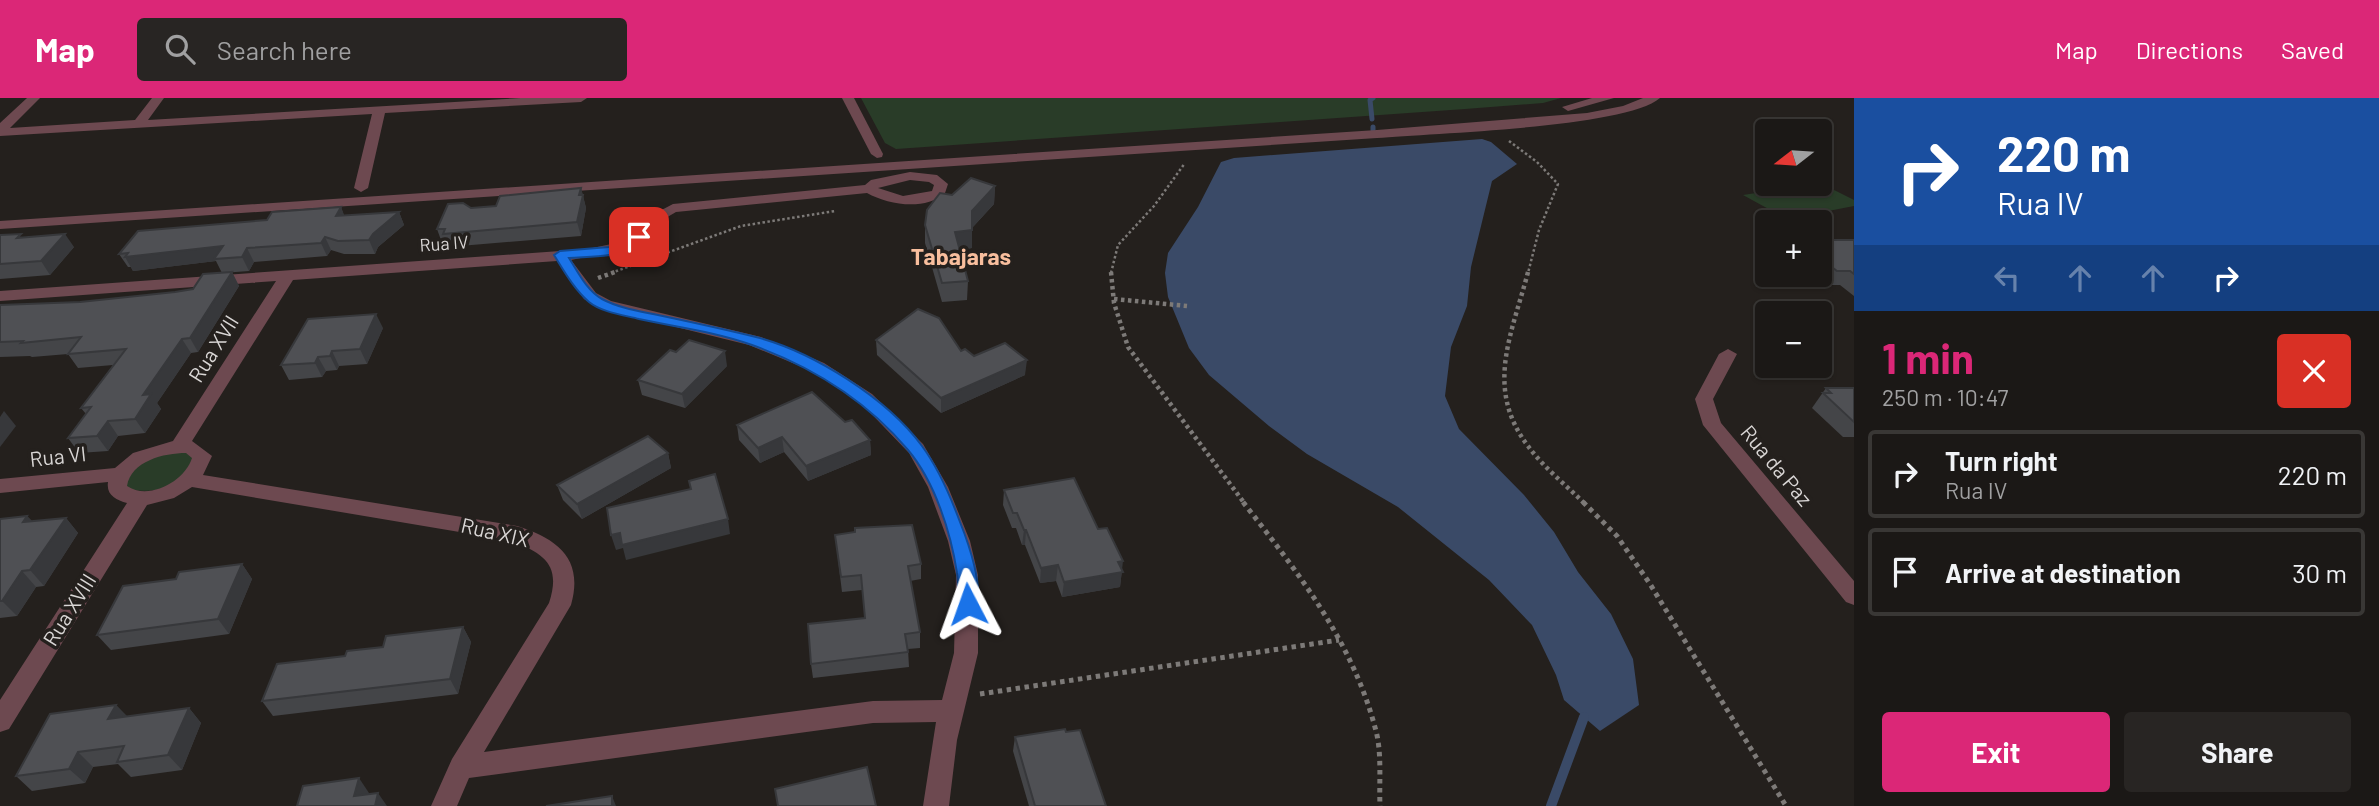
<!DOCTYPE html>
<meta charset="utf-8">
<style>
body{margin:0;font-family:Barlow,sans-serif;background:#282523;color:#f1f3f6;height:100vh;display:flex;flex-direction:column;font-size:26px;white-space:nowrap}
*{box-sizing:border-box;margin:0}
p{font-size:23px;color:#a0a0a1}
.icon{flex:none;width:38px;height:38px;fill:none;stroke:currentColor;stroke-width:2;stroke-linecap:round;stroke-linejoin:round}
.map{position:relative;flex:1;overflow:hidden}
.drawer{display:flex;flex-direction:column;background:#1b1816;width:525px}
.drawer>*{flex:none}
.hud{background:#1a4fa0;color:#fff;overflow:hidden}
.needle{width:46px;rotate:253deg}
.fabs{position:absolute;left:1755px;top:21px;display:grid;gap:14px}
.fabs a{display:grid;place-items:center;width:77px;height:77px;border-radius:7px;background:#1b1816;box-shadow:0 2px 5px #0004,0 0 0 2px #393735;font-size:35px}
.pin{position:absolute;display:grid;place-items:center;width:60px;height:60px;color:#fff;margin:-30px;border-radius:14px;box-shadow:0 4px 10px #0006}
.me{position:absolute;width:77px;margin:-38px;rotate:356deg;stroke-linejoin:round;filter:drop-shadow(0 0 5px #0008)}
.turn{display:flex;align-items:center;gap:24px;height:147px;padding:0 28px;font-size:32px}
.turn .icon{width:91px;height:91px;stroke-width:2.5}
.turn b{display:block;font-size:49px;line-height:60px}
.lanes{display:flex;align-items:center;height:66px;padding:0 28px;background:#0003;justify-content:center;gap:35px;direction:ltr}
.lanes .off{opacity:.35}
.round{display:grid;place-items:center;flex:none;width:74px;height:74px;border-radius:7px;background:#282523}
.head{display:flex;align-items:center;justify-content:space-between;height:119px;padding:0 28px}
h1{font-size:42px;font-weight:700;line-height:52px;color:#db2777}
.button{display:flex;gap:14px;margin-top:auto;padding:14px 28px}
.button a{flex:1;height:80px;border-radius:7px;background:#db2777;color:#fff;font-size:28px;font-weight:700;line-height:80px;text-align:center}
.button a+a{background:#282523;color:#f1f3f6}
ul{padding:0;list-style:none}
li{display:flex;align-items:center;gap:21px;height:88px;margin:0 14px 10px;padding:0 14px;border:4px solid #393735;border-radius:7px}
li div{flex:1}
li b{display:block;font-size:26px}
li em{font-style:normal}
header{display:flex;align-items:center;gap:42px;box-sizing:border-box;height:98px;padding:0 35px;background:#db2777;color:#fff}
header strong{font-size:33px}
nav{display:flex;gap:38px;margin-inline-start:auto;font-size:24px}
.search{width:490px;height:63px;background:#282523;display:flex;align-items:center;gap:18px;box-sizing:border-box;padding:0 24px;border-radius:7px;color:#a0a0a1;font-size:26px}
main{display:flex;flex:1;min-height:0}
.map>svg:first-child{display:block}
</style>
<header>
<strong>Map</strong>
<div class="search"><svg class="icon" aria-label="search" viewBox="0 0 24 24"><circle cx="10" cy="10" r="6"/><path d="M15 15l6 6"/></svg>Search here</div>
<nav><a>Map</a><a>Directions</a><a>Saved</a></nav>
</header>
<main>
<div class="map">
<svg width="1854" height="708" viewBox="0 0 1854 708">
<rect width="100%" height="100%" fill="#24201d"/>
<g fill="#293c28">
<path d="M 861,0 L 1561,0 L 1543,5 L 1465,11 L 896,51 L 885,45 Z"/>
<path d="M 1820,85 L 1854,102 L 1854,108 L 1787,121 L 1743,97 Z"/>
<path d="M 185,353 L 195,360 C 180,391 160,395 127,392 L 124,381 C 136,359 163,356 185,353 Z"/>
</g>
<path fill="#3a4a67" d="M 1482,41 L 1491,44 L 1517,66 L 1492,83 L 1471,169 L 1467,208 L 1451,249 L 1445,298 L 1459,331 L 1524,397 L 1554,434 L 1578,474 L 1611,516 L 1633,561 L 1639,607 L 1600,633 L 1564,602 L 1556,577 L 1532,527 L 1489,482 L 1398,409 L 1307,356 L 1269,328 L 1209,277 L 1189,250 L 1168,199 L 1165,175 L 1168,155 L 1198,109 L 1221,64 L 1234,60 Z"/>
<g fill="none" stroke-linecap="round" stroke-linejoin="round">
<g stroke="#3a4a67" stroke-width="5">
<path d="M 1372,21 L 1370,2 L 1373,0"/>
<path d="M 1373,29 L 1373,32"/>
</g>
<path stroke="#3a4a67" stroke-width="10" d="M 1551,708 L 1584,619"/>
<g stroke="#7d7a78" stroke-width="2.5" stroke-dasharray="2.5 2.5" stroke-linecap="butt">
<path d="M 1509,43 L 1537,64 L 1558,86 L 1539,132 L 1528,175"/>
<path d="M 611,175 L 741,128 L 835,113"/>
<path d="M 1111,175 L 1118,147 L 1154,108 L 1185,65"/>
</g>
<g stroke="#7d7a78" stroke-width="4.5" stroke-dasharray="3.5 3.5" stroke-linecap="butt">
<path d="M 1111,174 L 1114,205 L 1128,249 L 1245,406"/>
<path d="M 1528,174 C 1512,236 1484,290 1528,348 C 1543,369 1566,387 1585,406"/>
<path d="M 598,180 L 615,174"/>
<path d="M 1114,201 L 1187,208"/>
</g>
<g stroke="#7d7a78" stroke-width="5" stroke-dasharray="4.5 4.5" stroke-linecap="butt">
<path d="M 1243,404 C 1299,476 1353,544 1376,633 C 1382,656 1379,684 1380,708"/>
<path d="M 1583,404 L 1617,438 L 1650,486 L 1786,708"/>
<path d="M 980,596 L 1339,542"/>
</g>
<g fill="#6d4950" fill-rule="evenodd">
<path d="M 27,0 L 40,0 L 10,30 L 135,22 L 152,0 L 164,0 L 148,22 L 521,0 L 587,0 L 581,4 L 385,15 L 368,90 L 361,94 L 354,90 L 372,16 L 0,38 L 0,25 Z"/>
<path d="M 842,0 L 854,0 L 883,56 L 882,59 L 877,60 L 871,56 Z"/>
<path d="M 1592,0 L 1614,0 L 1568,13 L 1562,9 Z"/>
<path d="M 1643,0 L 1660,0 C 1625,30 1432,35 1377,40 L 0,131 L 0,123 L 1377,32 L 1587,15 L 1623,8 Z"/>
<path d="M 910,74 L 937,77 L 948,86 L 945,95 C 925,113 889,107 867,95 L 676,114 L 647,131 L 646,141 L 640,148 L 571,162 L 596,195 L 611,203 L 761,239 L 824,265 L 872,296 L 923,346 L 948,389 L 970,443 L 978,477 L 978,555 L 957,642 L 949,708 L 923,708 L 936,624 L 873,625 L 469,680 L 457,708 L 431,708 L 452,661 L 549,505 C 561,468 546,457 513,443 L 192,389 L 174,400 L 147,407 L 9,631 L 0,634 L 0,602 L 127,405 C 116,402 106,397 108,384 L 0,395 L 0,381 L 115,370 L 133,355 L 173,343 L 276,183 L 0,203 L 0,193 L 588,151 L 630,142 L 635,126 L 673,106 L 865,87 L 871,82 ZM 910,82 L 929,84 L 934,87 L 932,93 L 903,98 L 878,90 ZM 557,163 L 584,201 L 599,210 L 749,247 L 812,273 L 860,304 L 909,355 L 928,389 L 948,443 L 956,477 L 954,555 L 942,602 L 873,603 L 484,654 L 571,507 C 584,461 558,441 517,428 L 203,377 L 212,358 L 192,343 L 293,182 ZM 186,355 L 192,360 C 185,383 149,403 127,388 C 131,363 164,355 186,355 Z"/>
<path d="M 1728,251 L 1737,256 L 1713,301 L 1721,325 L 1854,483 L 1854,507 L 1846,504 L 1703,327 L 1695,301 L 1719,256 Z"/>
</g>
</g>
<g fill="#444548">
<path d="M 995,88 L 994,106 L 972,130 L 972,150 L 960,152 L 968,183 L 967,202 L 942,204 L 925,145 L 925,127 L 952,97 Z"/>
<path d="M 581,90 L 586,110 L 581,138 L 448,149 L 446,145 L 442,145 L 437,131 L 471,110 L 496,108 Z"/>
<path d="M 341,109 L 344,118 L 399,114 L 404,127 L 378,149 L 375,156 L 344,156 L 331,152 L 327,158 L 254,164 L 249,173 L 222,175 L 216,163 L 133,173 L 131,169 L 128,169 L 119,156 L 267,122 Z"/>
<path d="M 0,137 L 23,139 L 74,149 L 50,177 L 0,181 Z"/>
<path d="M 1820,142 L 1854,142 L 1854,198 L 1840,187 L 1827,187 L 1815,177 L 1820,177 Z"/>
<path d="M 232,174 L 239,188 L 198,254 L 191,255 L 157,305 L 161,311 L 145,335 L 118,338 L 108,353 L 79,355 L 68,340 L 86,316 L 81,310 L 113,267 L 78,270 L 68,256 L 32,259 L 30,258 L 0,259 L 0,207 L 80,204 L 175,194 L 193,191 Z"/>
<path d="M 383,230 L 367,266 L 339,268 L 337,272 L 326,273 L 322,279 L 289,282 L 281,267 Z"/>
<path d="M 876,242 L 961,253 L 1025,277 L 941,315 L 877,257 Z"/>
<path d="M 727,268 L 685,310 L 642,297 L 638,282 Z"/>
<path d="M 1826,290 L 1854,290 L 1854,339 L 1843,339 L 1812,310 Z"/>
<path d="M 845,324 L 870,342 L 871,357 L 808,383 L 784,354 L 760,365 L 739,342 L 737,327 Z"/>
<path d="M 668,355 L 671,370 L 582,421 L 563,402 L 557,387 Z"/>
<path d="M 1004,392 L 1098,431 L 1122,472 L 1120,489 L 1062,499 L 1056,483 L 1040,485 L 1025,447 L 1022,447 L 1016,430 L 1012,430 L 1003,407 Z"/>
<path d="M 27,418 L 32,423 L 66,420 L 78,435 L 44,488 L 36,489 L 17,518 L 0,520 L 0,421 Z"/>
<path d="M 835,437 L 921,466 L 921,481 L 910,483 L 920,534 L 920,550 L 908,551 L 909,569 L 813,580 L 811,566 L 865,520 L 862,492 L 842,494 Z"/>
<path d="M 242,466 L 252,481 L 229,536 L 111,552 L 97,537 L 176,481 Z"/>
<path d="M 463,529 L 471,544 L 458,596 L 273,618 L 262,603 L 383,549 Z"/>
<path d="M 116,607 L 127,619 L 189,610 L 201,625 L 182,672 L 131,679 L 118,666 L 93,669 L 85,685 L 32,693 L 16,678 Z"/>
<path d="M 1066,634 L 1106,708 L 1029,708 L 1013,653 L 1015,639 Z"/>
</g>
<g fill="#37383b">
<path d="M 995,88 L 994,106 L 971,131 L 972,113 Z"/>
<path d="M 581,90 L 586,110 L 581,138 L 577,124 Z"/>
<path d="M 341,109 L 346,122 L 336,118 Z"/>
<path d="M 399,114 L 404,127 L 378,149 L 375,156 L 369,142 L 373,136 Z"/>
<path d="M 972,132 L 972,150 L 955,152 L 955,134 Z"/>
<path d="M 65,136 L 74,149 L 50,177 L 41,163 Z"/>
<path d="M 325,139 L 331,152 L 327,158 L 321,145 Z"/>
<path d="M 223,148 L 214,161 L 216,163 L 133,173 L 125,159 Z"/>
<path d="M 247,150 L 254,164 L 249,173 L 242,159 Z"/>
<path d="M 232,174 L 239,188 L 198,254 L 190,240 Z"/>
<path d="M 376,216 L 383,230 L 367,266 L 360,251 Z"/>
<path d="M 182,241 L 191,255 L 157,305 L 161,311 L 145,335 L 135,321 L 143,297 Z"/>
<path d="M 332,253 L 339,268 L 337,272 L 330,258 Z"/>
<path d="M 725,253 L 727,268 L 685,310 L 682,296 Z"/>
<path d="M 318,259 L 326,273 L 322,279 L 315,265 Z"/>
<path d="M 1027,262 L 1025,277 L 941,315 L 941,300 Z"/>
<path d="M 4,313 L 16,328 L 0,349 L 0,319 Z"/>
<path d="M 108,323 L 118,338 L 108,353 L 97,338 Z"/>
<path d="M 782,339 L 784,354 L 760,365 L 758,350 Z"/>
<path d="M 870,342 L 871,357 L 808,383 L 806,368 Z"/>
<path d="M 668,355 L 671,370 L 582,421 L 577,406 Z"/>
<path d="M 27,418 L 40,433 L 23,424 Z"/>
<path d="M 66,420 L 78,435 L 44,488 L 30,472 Z"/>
<path d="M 728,421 L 730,436 L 626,462 L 623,450 L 616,452 L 611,437 L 620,435 Z"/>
<path d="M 1024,432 L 1026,432 L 1025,447 L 1022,447 Z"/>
<path d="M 1123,463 L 1120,489 L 1062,499 L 1064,484 L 1118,464 Z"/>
<path d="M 242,466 L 252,481 L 229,536 L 218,521 Z"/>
<path d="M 1058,467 L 1056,483 L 1040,485 L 1041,470 Z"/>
<path d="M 22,473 L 36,489 L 17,518 L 2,503 Z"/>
<path d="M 463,529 L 471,544 L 458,596 L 450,581 Z"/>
<path d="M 116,607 L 130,621 L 108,621 Z"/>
<path d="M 189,610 L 201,625 L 182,672 L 168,657 Z"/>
<path d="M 78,654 L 93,669 L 85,685 L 69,671 Z"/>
<path d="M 359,680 L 369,695 L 366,708 L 354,698 Z"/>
<path d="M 378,695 L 387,708 L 375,708 Z"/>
<path d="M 612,698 L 616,708 L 612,708 Z"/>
</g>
<g fill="#4f5054" stroke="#37383b" stroke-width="2">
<path d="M 971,80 L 995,88 L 972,113 L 972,132 L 955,134 L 968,183 L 942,185 L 925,127 L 927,112 L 940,95 L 952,97 Z"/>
<path d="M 581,90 L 579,97 L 583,97 L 577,124 L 443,136 L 445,131 L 437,131 L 448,106 L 463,105 L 471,110 L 496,108 L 500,98 Z"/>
<path d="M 341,109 L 336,118 L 399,114 L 373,136 L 369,142 L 338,143 L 325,139 L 321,145 L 247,150 L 242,159 L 214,161 L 223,148 L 125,159 L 128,155 L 119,156 L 138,133 L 267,122 L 272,114 Z"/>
<path d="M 21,136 L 17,140 L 65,136 L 41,163 L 0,166 L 0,137 Z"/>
<path d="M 1820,142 L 1854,142 L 1854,176 L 1850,173 L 1837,173 L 1820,160 Z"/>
<path d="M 232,174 L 190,240 L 182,241 L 143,297 L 151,296 L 135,321 L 108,323 L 97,338 L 68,340 L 91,309 L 81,310 L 126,251 L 68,256 L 81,239 L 21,245 L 23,243 L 0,244 L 0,207 L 80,204 L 175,194 L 193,191 L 203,176 Z"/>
<path d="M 918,211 L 939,220 L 961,253 L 965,251 L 974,258 L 1005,245 L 1027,262 L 941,300 L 876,242 Z"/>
<path d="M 376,216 L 360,251 L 332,253 L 330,258 L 318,259 L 315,265 L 281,267 L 308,221 Z"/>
<path d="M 689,242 L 725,253 L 682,296 L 638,282 L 670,252 L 676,254 Z"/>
<path d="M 1826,290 L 1854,290 L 1854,324 L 1823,295 L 1831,295 Z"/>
<path d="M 812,294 L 845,324 L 852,322 L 870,342 L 806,368 L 782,339 L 758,350 L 737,327 Z"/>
<path d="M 648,338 L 668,355 L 577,406 L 557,387 Z"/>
<path d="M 715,376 L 728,421 L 622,447 L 620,435 L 611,437 L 607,410 L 691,391 L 689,383 Z"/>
<path d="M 1074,380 L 1098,431 L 1107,430 L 1123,463 L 1118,464 L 1123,474 L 1064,484 L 1058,467 L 1041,470 L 1026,432 L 1024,432 L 1017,415 L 1013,415 L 1004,392 Z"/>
<path d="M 27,418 L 23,424 L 66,420 L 30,472 L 22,473 L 2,503 L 0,503 L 0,421 Z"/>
<path d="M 912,427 L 921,466 L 908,468 L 920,534 L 905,536 L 908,554 L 811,566 L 808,526 L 865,520 L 861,477 L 841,479 L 835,437 L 855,434 L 855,430 Z"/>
<path d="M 242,466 L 218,521 L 97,537 L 123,488 L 176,481 L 179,474 Z"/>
<path d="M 463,529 L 450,581 L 262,603 L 277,566 L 345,558 L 347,553 L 383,549 L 386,538 Z"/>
<path d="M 116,607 L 108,621 L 189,610 L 168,657 L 117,664 L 124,648 L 78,654 L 69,671 L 16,678 L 50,616 Z"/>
<path d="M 1065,631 L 1066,634 L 1080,632 L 1106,708 L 1035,708 L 1015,639 Z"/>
<path d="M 867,669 L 876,708 L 778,708 L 775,691 Z"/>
<path d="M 359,680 L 354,698 L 378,695 L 375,708 L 297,708 L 303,688 Z"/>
<path d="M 612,698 L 612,708 L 546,708 Z"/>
</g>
<path fill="#1a73e8" stroke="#114b97" stroke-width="2" d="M 639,135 L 646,139 C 631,161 593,158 569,160 C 578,174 587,193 602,201 C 619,210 639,213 658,217 C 691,224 724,231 756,239 C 813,254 887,300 922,348 C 939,371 950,397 960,424 C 968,444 985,491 975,511 L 968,513 L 961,511 C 956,500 959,486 957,475 C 951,435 935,384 908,352 C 866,302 813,269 752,247 C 716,234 676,229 639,221 C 623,217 601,214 589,204 C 574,191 564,173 554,157 L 560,153 L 609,149 L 631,142 Z"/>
<g text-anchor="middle" stroke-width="7" stroke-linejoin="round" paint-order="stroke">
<g font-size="18" fill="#d9d6d5" stroke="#24201d">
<text transform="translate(444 146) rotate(-4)" y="6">Rua IV</text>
</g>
<g font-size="21" fill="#d9d6d5" stroke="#24201d">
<text transform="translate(214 251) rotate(-58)" y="7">Rua XVII</text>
<text transform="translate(58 359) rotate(-6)" y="7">Rua VI</text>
<text transform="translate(1776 368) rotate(50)" y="7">Rua da Paz</text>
<text transform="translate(495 435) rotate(13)" y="7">Rua XIX</text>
<text transform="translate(70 512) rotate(-58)" y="7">Rua XVIII</text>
</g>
<g font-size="23" font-weight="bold" fill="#f8be9d" stroke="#24201d">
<text x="961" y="167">Tabajaras</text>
</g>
</g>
</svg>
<div class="fabs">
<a><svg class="needle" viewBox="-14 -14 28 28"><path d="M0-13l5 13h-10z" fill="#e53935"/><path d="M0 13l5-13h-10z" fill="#a0a0a1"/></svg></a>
<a>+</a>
<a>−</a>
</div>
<div class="pin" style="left:639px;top:139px;background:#d93025"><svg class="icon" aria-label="arrive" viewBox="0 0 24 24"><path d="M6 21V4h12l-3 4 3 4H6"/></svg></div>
<svg class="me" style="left:968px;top:506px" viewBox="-20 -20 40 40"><path d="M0-17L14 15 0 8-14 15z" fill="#1a73e8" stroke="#fff" stroke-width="4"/></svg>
</div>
<section class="drawer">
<div class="hud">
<div class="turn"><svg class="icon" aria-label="right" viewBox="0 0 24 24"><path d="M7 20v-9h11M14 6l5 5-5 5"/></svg><div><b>220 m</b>Rua IV</div></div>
<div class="lanes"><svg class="icon off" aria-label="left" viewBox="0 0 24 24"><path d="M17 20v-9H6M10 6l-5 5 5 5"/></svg><svg class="icon off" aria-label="ahead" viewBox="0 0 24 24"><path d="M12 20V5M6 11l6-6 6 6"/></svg><svg class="icon off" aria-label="ahead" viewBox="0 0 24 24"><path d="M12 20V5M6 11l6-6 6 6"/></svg><svg class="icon" aria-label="right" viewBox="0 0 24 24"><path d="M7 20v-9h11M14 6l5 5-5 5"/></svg></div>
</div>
<div class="head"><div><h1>1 min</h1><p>250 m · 10:47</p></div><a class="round" style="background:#d93025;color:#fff"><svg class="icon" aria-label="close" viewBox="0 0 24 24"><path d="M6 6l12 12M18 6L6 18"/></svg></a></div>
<ul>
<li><svg class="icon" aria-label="right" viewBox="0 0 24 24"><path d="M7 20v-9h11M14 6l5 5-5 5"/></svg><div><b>Turn right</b><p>Rua IV</p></div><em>220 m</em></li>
<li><svg class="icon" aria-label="arrive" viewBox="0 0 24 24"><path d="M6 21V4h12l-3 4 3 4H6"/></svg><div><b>Arrive at destination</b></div><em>30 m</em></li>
</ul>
<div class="button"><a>Exit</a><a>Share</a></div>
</section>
</main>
